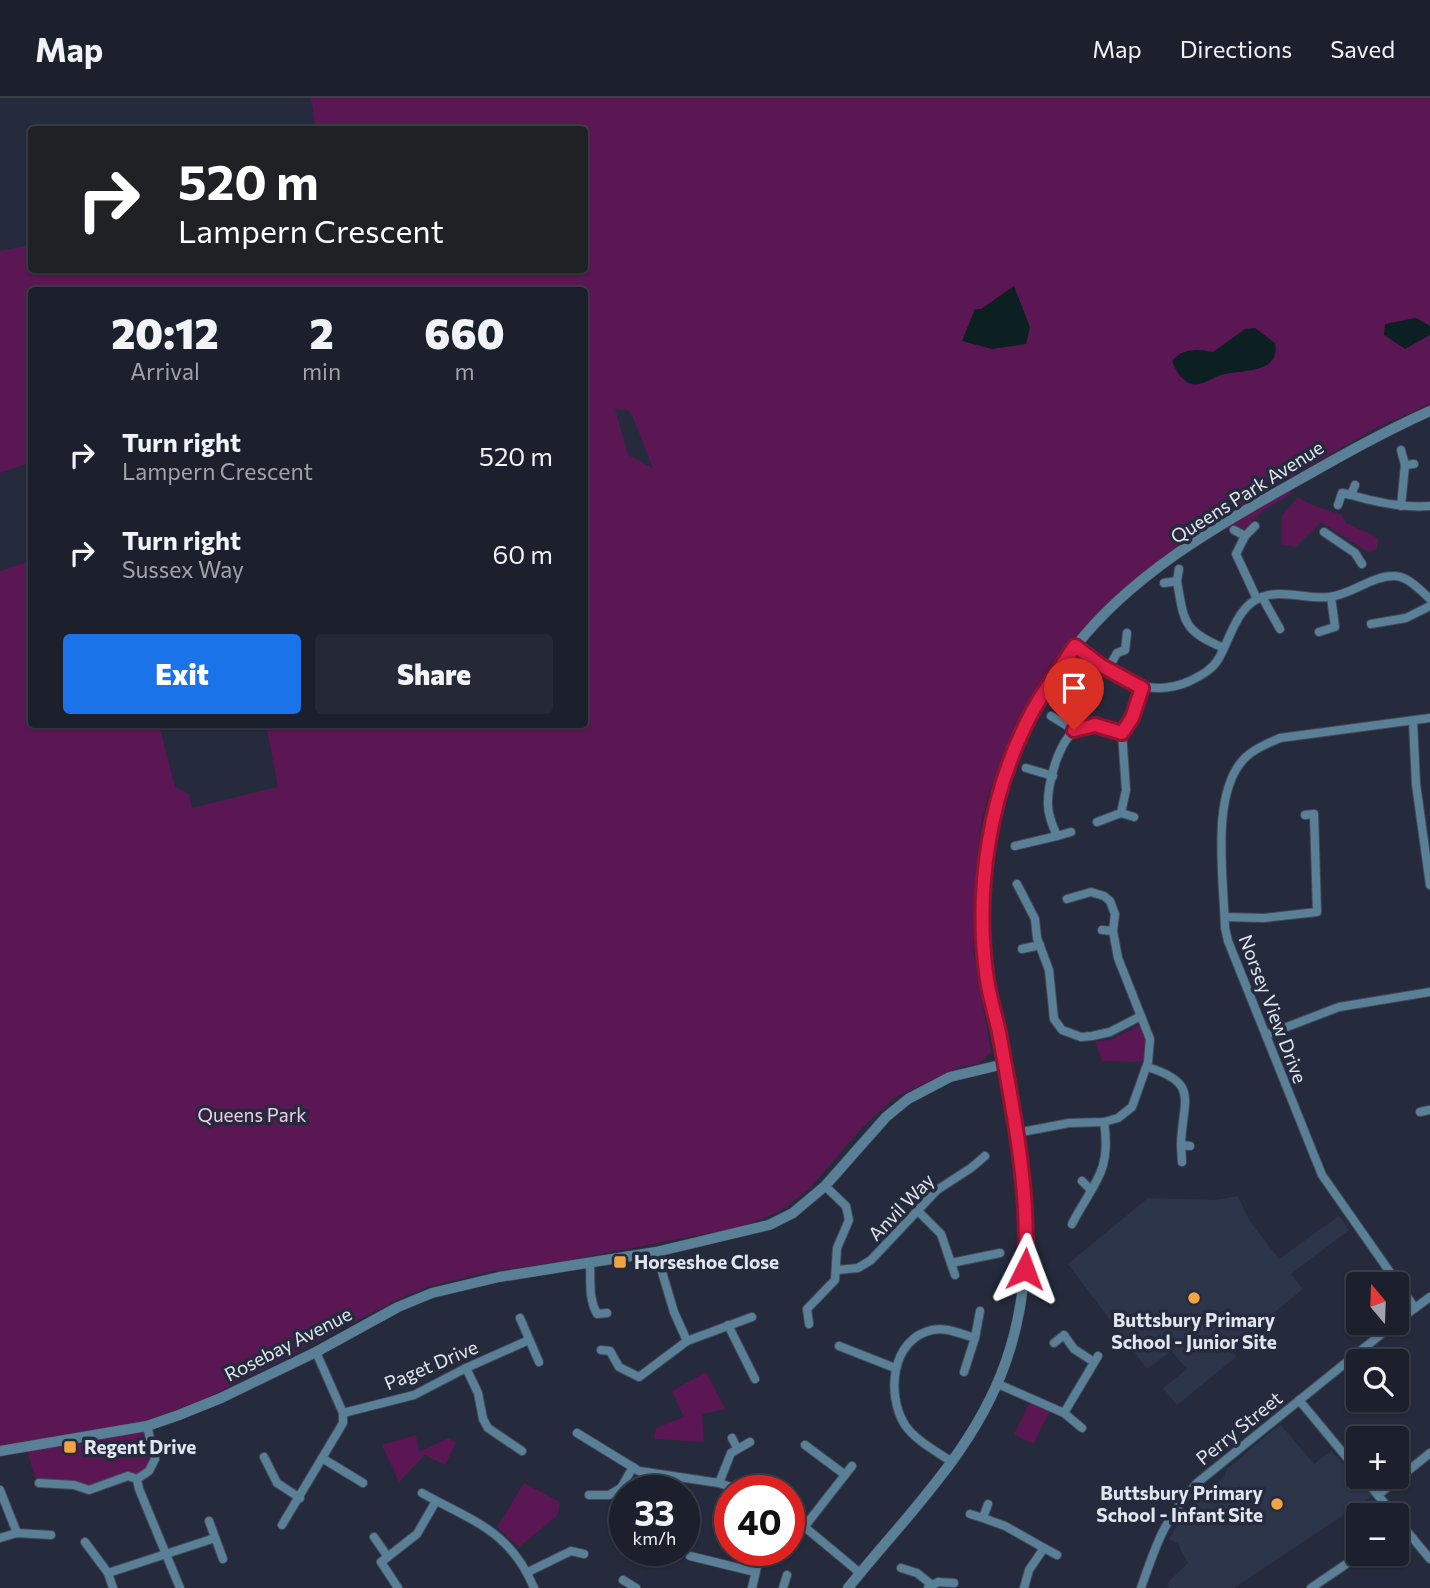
<!DOCTYPE html>
<meta charset="utf-8">
<style>
body{margin:0;font-family:Commissioner,sans-serif;background:#252835;color:#f1f3f6;height:100vh;display:flex;flex-direction:column;font-size:26px;white-space:nowrap}
*{box-sizing:border-box;margin:0}
p{font-size:23px;color:#a0a3aa}
.icon{flex:none;width:38px;height:38px;fill:none;stroke:currentColor;stroke-width:2;stroke-linecap:round;stroke-linejoin:round}
.map{position:relative;flex:1;overflow:hidden}
.details{position:absolute;left:28px;top:189px;width:560px;height:441px;display:flex;flex-direction:column;background:#1c202d;border-radius:7px;box-shadow:0 2px 5px #0004,0 0 0 2px #3a3e49}
.details>*{flex:none}
.banner{position:absolute;left:28px;top:28px;width:560px;height:147px;border-radius:7px;box-shadow:0 2px 5px #0004,0 0 0 2px #3a3e49;background:#202124;color:#fff;overflow:hidden}
.needle{width:46px;rotate:341deg}
.fabs{position:absolute;left:1346px;top:1174px;display:grid;gap:14px}
.fabs a{display:grid;place-items:center;width:63px;height:63px;border-radius:7px;background:#1c202d;box-shadow:0 2px 5px #0004,0 0 0 2px #3a3e49;font-size:35px}
.speed{position:absolute;left:609px;top:1377px;display:flex;gap:14px;font-size:35px;font-weight:700;text-align:center}
.speed>*{display:grid;place-content:center;width:91px;height:91px;border-radius:50%;background:#1c202d;box-shadow:0 2px 5px #0004,0 0 0 2px #3a3e49;line-height:1}
.speed small{font-size:18px;font-weight:400}
.speed .limit{border:10px solid #d22;background:#fff;color:#111}
.pin{position:absolute;display:grid;place-items:center;width:60px;height:60px;color:#fff;margin:-72px -30px;border-radius:50% 50% 50% 0;rotate:-45deg;box-shadow:0 0 7px #0007}
.pin .icon{rotate:45deg}
.me{position:absolute;width:77px;margin:-38px;rotate:3deg;stroke-linejoin:round;filter:drop-shadow(0 0 5px #0008)}
.turn{display:flex;align-items:center;gap:24px;height:147px;padding:0 35px;font-size:32px}
.turn .icon{width:91px;height:91px;stroke-width:2.5}
.turn b{display:block;font-size:49px;line-height:60px}
.eta{display:flex;justify-content:space-evenly;align-items:center;height:119px;text-align:center}
.eta b{font-size:42px;font-weight:800;line-height:49px}
.cta{display:flex;gap:14px;margin-top:auto;padding:14px 35px}
.cta a{flex:1;height:80px;border-radius:7px;background:#1a73e8;color:#fff;font-size:28px;font-weight:800;line-height:80px;text-align:center}
.cta a+a{background:#252835;color:#f1f3f6}
ul{padding:0;list-style:none}
li{display:flex;align-items:center;gap:21px;height:98px;padding:0 35px}
li div{flex:1}
li b{display:block;font-size:26px}
li em{font-style:normal}
header{display:flex;align-items:center;gap:42px;box-sizing:border-box;height:98px;padding:0 35px;background:#1c202d;border-bottom:2px solid #3a3e49}
header strong{font-size:33px}
nav{display:flex;gap:38px;margin-inline-start:auto;font-size:24px}
.map>svg:first-child{display:block}
</style>
<header>
<strong>Map</strong>
<nav><a>Map</a><a>Directions</a><a>Saved</a></nav>
</header>
<div class="map">
<svg width="1430" height="1490" viewBox="0 0 1430 1490">
<rect width="100%" height="100%" fill="#252b3c"/>
<g fill="#2d354a">
<path d="M 1238,1098 L 1249,1122 L 1279,1161 L 1339,1118 L 1349,1132 L 1291,1176 L 1303,1191 L 1231,1250 L 1236,1259 L 1177,1307 L 1163,1290 L 1187,1271 L 1171,1253 L 1147,1271 L 1068,1166 L 1148,1100 L 1216,1102 Z"/>
<path d="M 1280,1326 L 1314,1366 L 1331,1353 L 1373,1397 L 1234,1490 L 1169,1490 L 1167,1487 L 1169,1483 L 1188,1465 L 1178,1446 L 1169,1441 L 1182,1418 L 1224,1379 L 1226,1372 Z"/>
</g>
<g fill="#5b1753" fill-rule="evenodd">
<path d="M 311,0 L 1430,0 L 1430,306 L 1372,332 L 1288,381 L 1268,382 L 1264,394 L 1171,455 L 1103,510 L 1072,542 L 1048,573 L 1014,630 L 988,699 L 981,726 L 977,770 L 973,851 L 991,954 L 978,966 L 962,968 L 894,1000 L 861,1031 L 808,1092 L 777,1115 L 740,1129 L 565,1163 L 487,1174 L 431,1188 L 403,1199 L 203,1302 L 147,1322 L 106,1331 L 0,1349 L 0,473 L 31,463 L 32,626 L 159,627 L 175,689 L 189,696 L 192,710 L 278,689 L 267,632 L 282,627 L 584,626 L 584,192 L 32,192 L 31,364 L 0,375 L 0,153 L 31,147 L 32,172 L 584,172 L 584,32 L 316,31 ZM 615,311 L 628,313 L 632,317 L 653,370 L 628,357 Z"/>
<path d="M 1286,392 L 1293,395 L 1264,412 L 1244,431 L 1236,428 L 1219,434 Z"/>
<path d="M 1298,399 L 1312,407 L 1342,417 L 1346,425 L 1378,440 L 1377,451 L 1368,454 L 1321,424 L 1296,449 L 1282,447 L 1282,417 Z"/>
<path d="M 1139,927 L 1146,941 L 1142,964 L 1102,963 L 1095,943 L 1111,942 Z"/>
<path d="M 706,1274 L 725,1311 L 702,1316 L 704,1344 L 654,1341 L 656,1330 L 684,1319 L 672,1293 Z"/>
<path d="M 1032,1300 L 1052,1309 L 1033,1346 L 1014,1336 Z"/>
<path d="M 147,1328 L 155,1361 L 140,1377 L 124,1375 L 98,1386 L 88,1388 L 35,1380 L 26,1349 Z"/>
<path d="M 416,1337 L 419,1354 L 449,1340 L 456,1345 L 445,1367 L 425,1357 L 399,1384 L 382,1347 Z"/>
<path d="M 524,1385 L 560,1404 L 557,1418 L 519,1449 L 497,1429 Z"/>
</g>
<g fill="#0c1f21">
<path d="M 1014,188 L 1030,229 L 1026,246 L 992,251 L 962,243 L 975,211 L 981,211 Z"/>
<path d="M 1416,220 L 1430,228 L 1430,237 L 1405,251 L 1384,237 L 1385,226 Z"/>
<path d="M 1255,230 L 1275,245 C 1281,277 1241,271 1221,277 C 1211,280 1200,290 1189,285 C 1181,281 1175,271 1172,263 C 1183,250 1198,251 1213,254 L 1245,231 Z"/>
</g>
<g fill="none" stroke-linecap="round" stroke-linejoin="round">
<defs>
<g id="minor">
<path d="M 1401,352 L 1405,367"/>
<path d="M 1355,387 L 1351,397 C 1378,405 1403,410 1430,408"/>
<path d="M 1338,407 L 1342,395 L 1351,397"/>
<path d="M 1401,408 L 1405,367 L 1414,366"/>
<path d="M 1234,432 L 1245,438 L 1236,456 L 1257,501"/>
<path d="M 1324,434 L 1355,455 L 1362,466"/>
<path d="M 1245,438 L 1255,428"/>
<path d="M 1177,483 L 1179,471"/>
<path d="M 1164,485 L 1177,483 C 1184,524 1183,533 1224,550"/>
<path d="M 1262,499 L 1280,531"/>
<path d="M 1371,526 L 1406,520 L 1430,508"/>
<path d="M 1319,534 L 1335,529 L 1331,499"/>
<path d="M 1075,548 C 1112,574 1143,604 1190,583 C 1202,577 1213,571 1219,560 C 1229,542 1235,518 1251,505 C 1274,487 1304,502 1329,499 C 1352,497 1372,477 1395,478 C 1409,479 1420,492 1430,501"/>
<path d="M 1108,571 L 1117,555 L 1125,552 L 1127,535"/>
<path d="M 1051,618 L 1074,632"/>
<path d="M 1413,623 L 1416,686 L 1430,787"/>
<path d="M 1026,670 L 1053,678"/>
<path d="M 1121,715 L 1134,719"/>
<path d="M 1097,724 L 1121,715 L 1126,692 L 1122,635"/>
<path d="M 1071,734 L 1057,738 C 1053,729 1048,718 1048,707 C 1047,686 1060,633 1084,628 C 1098,624 1112,638 1125,633 L 1136,610 L 1142,590"/>
<path d="M 1015,748 L 1057,738"/>
<path d="M 1017,786 L 1035,821 L 1037,840 L 1049,872 L 1054,921 L 1062,932 L 1081,939 L 1092,938 L 1110,934 L 1141,918"/>
<path d="M 1225,819 L 1264,820 L 1317,814 L 1314,716 L 1305,717"/>
<path d="M 1102,832 L 1113,833"/>
<path d="M 1022,851 L 1040,847"/>
<path d="M 1266,937 L 1339,909 L 1430,894"/>
<path d="M 1147,969 C 1201,985 1182,1003 1181,1047 L 1190,1048"/>
<path d="M 1420,1014 L 1429,1012"/>
<path d="M 1016,1035 L 1069,1025 L 1104,1024 L 1118,1020 L 1132,1009 L 1148,964 L 1150,941 L 1118,860 L 1113,833 L 1115,816 L 1110,803 L 1104,798 L 1091,794 L 1067,801"/>
<path d="M 1181,1047 L 1182,1064"/>
<path d="M 1082,1083 L 1091,1092"/>
<path d="M 918,1113 L 941,1136 L 955,1177"/>
<path d="M 1072,1126 C 1093,1085 1112,1074 1104,1024"/>
<path d="M 656,1154 L 674,1214 L 687,1243 L 752,1219"/>
<path d="M 951,1165 L 1000,1155"/>
<path d="M 590,1166 C 591,1184 588,1199 597,1216 L 607,1215"/>
<path d="M 837,1172 L 858,1170 L 871,1162 L 937,1092 L 971,1070 L 985,1058"/>
<path d="M 1415,1210 L 1322,1077 L 1228,843 L 1225,830 C 1224,782 1209,692 1247,658 C 1257,649 1269,645 1280,640 L 1430,620"/>
<path d="M 520,1220 L 539,1264"/>
<path d="M 1396,1224 L 1430,1199"/>
<path d="M 809,1226 L 807,1211 L 835,1182 L 837,1150 L 849,1122 L 846,1108 L 825,1088"/>
<path d="M 728,1227 L 755,1281"/>
<path d="M 1054,1245 L 1064,1237 L 1074,1251 L 1094,1264"/>
<path d="M 839,1248 L 895,1270"/>
<path d="M 601,1252 L 610,1253 L 619,1269 L 639,1279 L 687,1243"/>
<path d="M 466,1270 L 478,1295 L 483,1321 L 488,1330 L 522,1353"/>
<path d="M 964,1274 L 975,1240"/>
<path d="M 998,1286 L 1064,1315 L 1082,1330"/>
<path d="M 1299,1302 L 1358,1373"/>
<path d="M 343,1315 L 414,1297 L 466,1270 L 529,1242"/>
<path d="M 1064,1315 L 1098,1258"/>
<path d="M 147,1328 L 155,1361 L 149,1373 L 137,1381 L 139,1391 L 180,1490"/>
<path d="M 577,1335 L 639,1373 L 719,1385 L 743,1393"/>
<path d="M 732,1340 L 737,1350"/>
<path d="M 805,1347 L 844,1376"/>
<path d="M 264,1359 L 277,1385 L 300,1400"/>
<path d="M 322,1360 L 363,1385"/>
<path d="M 952,1364 C 936,1353 916,1343 905,1327 C 886,1297 891,1241 932,1232 C 947,1229 961,1236 975,1240 L 980,1213"/>
<path d="M 1363,1379 L 1395,1418"/>
<path d="M 39,1385 L 74,1387 L 89,1392 L 128,1378 L 137,1381"/>
<path d="M 719,1385 L 731,1355 L 750,1344"/>
<path d="M 0,1392 L 17,1435"/>
<path d="M 625,1393 L 621,1390 L 633,1369"/>
<path d="M 422,1395 C 472,1423 510,1432 534,1490"/>
<path d="M 589,1397 L 609,1397 L 621,1390"/>
<path d="M 1378,1397 L 1430,1355"/>
<path d="M 625,1404 L 625,1409"/>
<path d="M 988,1406 L 983,1420 L 1005,1428 L 1044,1450 L 1029,1472 L 1024,1490"/>
<path d="M 789,1416 L 860,1475"/>
<path d="M 970,1416 L 983,1420"/>
<path d="M 1396,1420 L 1430,1461"/>
<path d="M 209,1423 L 223,1461"/>
<path d="M 282,1427 L 343,1325 L 343,1315 L 316,1254"/>
<path d="M 625,1428 L 622,1434 L 625,1436"/>
<path d="M 805,1428 L 852,1368"/>
<path d="M 374,1439 L 388,1459"/>
<path d="M 0,1440 L 17,1435 L 51,1437"/>
<path d="M 85,1444 L 108,1475 L 113,1490"/>
<path d="M 1044,1450 L 1057,1457"/>
<path d="M 690,1458 L 755,1474"/>
<path d="M 901,1470 L 917,1475 L 932,1487"/>
<path d="M 528,1474 L 571,1453 L 584,1456"/>
<path d="M 108,1475 L 215,1440"/>
<path d="M 623,1482 L 636,1490"/>
<path d="M 398,1490 L 381,1464 L 417,1436 L 436,1403"/>
<path d="M 752,1490 L 761,1452"/>
<path d="M 783,1490 L 787,1477"/>
<path d="M 928,1490 L 938,1484 L 954,1485"/>
<path d="M 1141,1490 C 1156,1446 1165,1420 1197,1385 L 1395,1225"/>
<path d="M 1311,1490 L 1361,1456"/>
</g>
<g id="tertiary">
<path d="M 0,1353 L 147,1328 L 179,1317 L 221,1300 L 316,1254 L 398,1209 L 432,1195 L 499,1179 L 656,1154 L 769,1127 L 793,1115 L 825,1088 L 886,1019 L 908,1001 L 950,979 L 1004,966"/>
<path d="M 848,1490 C 909,1414 981,1347 1010,1251 C 1048,1128 1008,1006 988,885 C 968,767 1002,642 1075,549 C 1131,477 1216,428 1295,384 C 1339,359 1383,334 1430,313"/>
</g>
</defs>
<use href="#minor" stroke="#434959" stroke-width="10"/>
<use href="#tertiary" stroke="#434959" stroke-width="11"/>
<use href="#minor" stroke="#5a8098" stroke-width="8"/>
<use href="#tertiary" stroke="#5a8098" stroke-width="10"/>
</g>
<g fill="none" stroke-linecap="round" stroke-linejoin="round">
<defs>
<path id="route" d="M 1025,1171 C 1030,1091 1013,1013 999,934 C 995,917 990,900 987,882 C 974,793 989,695 1032,614 C 1045,591 1060,570 1075,548 L 1100,567 L 1142,590 L 1132,620 L 1122,635 L 1095,627 L 1074,632"/>
</defs>
<use href="#route" stroke="#92132f" stroke-width="18"/>
<use href="#route" stroke="#e11d48" stroke-width="12"/>
</g>
<g fill="#f3a442" stroke="#252b3c" stroke-width="2.5">
<rect x="613" y="1157" width="14" height="14" rx="3.5"/>
<circle cx="1194" cy="1200" r="7"/>
<rect x="63" y="1342" width="14" height="14" rx="3.5"/>
<circle cx="1277" cy="1406" r="7"/>
</g>
<g text-anchor="middle" stroke-width="7" stroke-linejoin="round" paint-order="stroke">
<g font-size="19" fill="#e0e5f0" stroke="#252b3c">
<text transform="translate(1247 394) rotate(-32)" y="7">Queens Park Avenue</text>
<text transform="translate(1273 911) rotate(69)" y="7">Norsey View Drive</text>
<text transform="translate(901 1109) rotate(-46)" y="7">Anvil Way</text>
<text transform="translate(288 1246) rotate(-27)" y="7">Rosebay Avenue</text>
<text transform="translate(431 1267) rotate(-23)" y="7">Paget Drive</text>
<text transform="translate(1239 1330) rotate(-39)" y="7">Perry Street</text>
</g>
<g font-size="19" fill="#f3cbeb" stroke="#252b3c">
<text x="252" y="1024">Queens Park</text>
</g>
<g font-size="19" font-weight="bold" fill="#e0e5f0" stroke="#252b3c" text-anchor="start">
<text x="634" y="1171">Horseshoe Close</text>
<text x="1194" y="1229" text-anchor="middle">Buttsbury Primary<tspan x="1194" dy="22">School - Junior Site</tspan></text>
<text x="84" y="1356">Regent Drive</text>
<text x="1263" y="1402" text-anchor="end">Buttsbury Primary<tspan x="1263" dy="22">School - Infant Site</tspan></text>
</g>
</g>
</svg>
<div class="fabs">
<a><svg class="needle" viewBox="-14 -14 28 28"><path d="M0-13l5 13h-10z" fill="#e53935"/><path d="M0 13l5-13h-10z" fill="#a0a3aa"/></svg></a>
<a><svg class="icon" aria-label="search" viewBox="0 0 24 24"><circle cx="10" cy="10" r="6"/><path d="M15 15l6 6"/></svg></a>
<a>+</a>
<a>−</a>
</div>
<div class="speed"><div>33<small>km/h</small></div><div class="limit">40</div></div>
<div class="pin" style="left:1074px;top:632px;background:#d93025"><svg class="icon" aria-label="arrive" viewBox="0 0 24 24"><path d="M6 21V4h12l-3 4 3 4H6"/></svg></div>
<svg class="me" style="left:1025px;top:1171px" viewBox="-20 -20 40 40"><path d="M0-17L14 15 0 8-14 15z" fill="#e11d48" stroke="#fff" stroke-width="4"/></svg>
<div class="banner">
<div class="turn"><svg class="icon" aria-label="right" viewBox="0 0 24 24"><path d="M7 20v-9h11M14 6l5 5-5 5"/></svg><div><b>520 m</b>Lampern Crescent</div></div>
</div>
<section class="details">
<div class="eta">
<div><b>20:12</b><p>Arrival</p></div>
<div><b>2</b><p>min</p></div>
<div><b>660</b><p>m</p></div>
</div>
<ul>
<li><svg class="icon" aria-label="right" viewBox="0 0 24 24"><path d="M7 20v-9h11M14 6l5 5-5 5"/></svg><div><b>Turn right</b><p>Lampern Crescent</p></div><em>520 m</em></li>
<li><svg class="icon" aria-label="right" viewBox="0 0 24 24"><path d="M7 20v-9h11M14 6l5 5-5 5"/></svg><div><b>Turn right</b><p>Sussex Way</p></div><em>60 m</em></li>
</ul>
<div class="cta"><a>Exit</a><a>Share</a></div>
</section>
</div>
